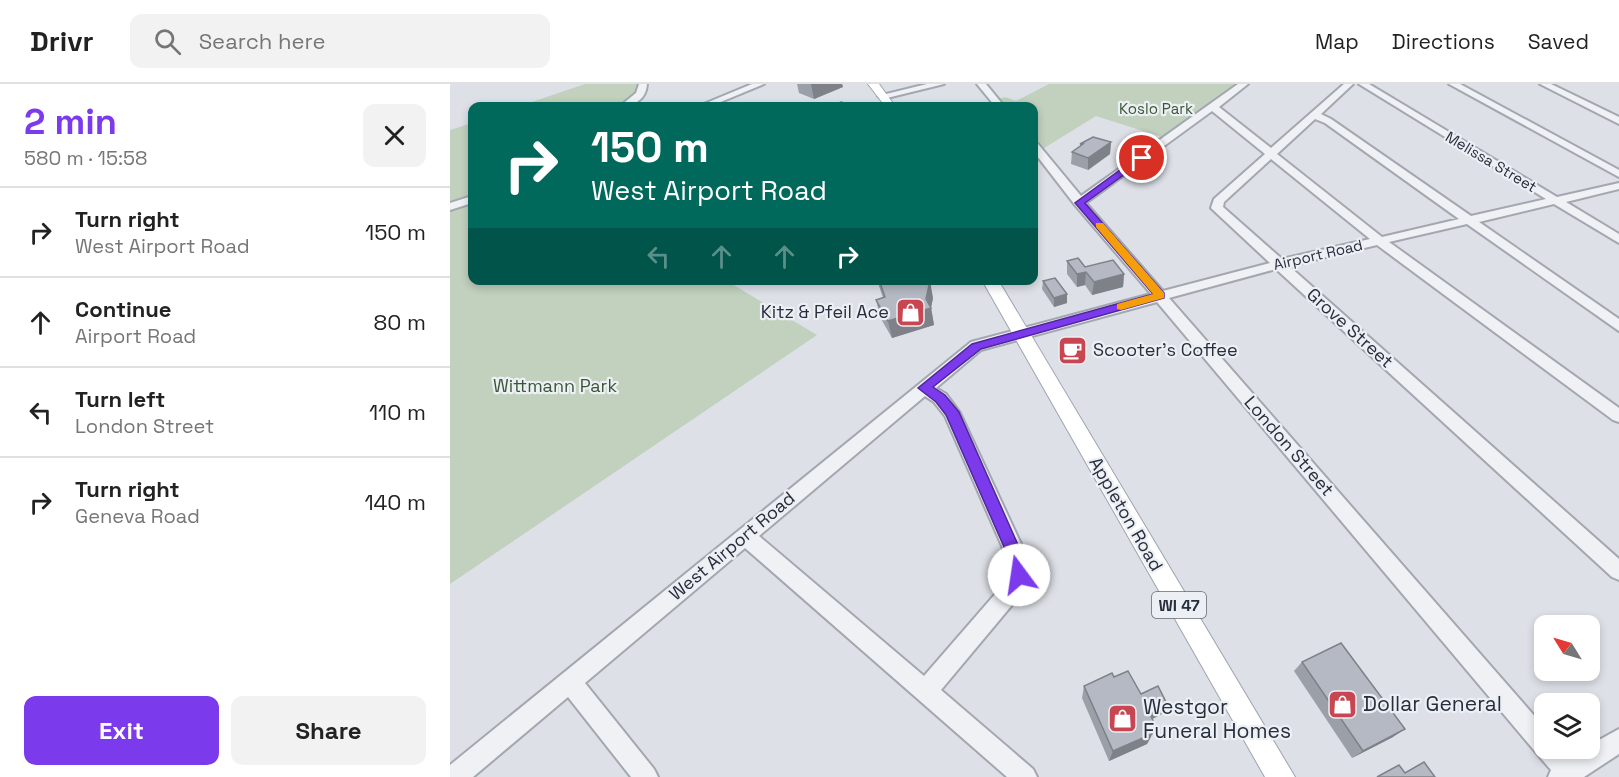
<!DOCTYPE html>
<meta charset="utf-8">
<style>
body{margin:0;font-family:"Space Grotesk",sans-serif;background:#f2f2f2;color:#222;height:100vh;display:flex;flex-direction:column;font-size:22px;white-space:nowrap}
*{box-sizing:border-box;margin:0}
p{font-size:20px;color:#767676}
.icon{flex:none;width:33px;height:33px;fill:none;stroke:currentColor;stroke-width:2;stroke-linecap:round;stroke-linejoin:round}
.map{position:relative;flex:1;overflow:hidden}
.drawer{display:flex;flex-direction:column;background:#fff;width:450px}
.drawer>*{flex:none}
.banner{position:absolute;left:18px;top:18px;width:570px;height:183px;border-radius:12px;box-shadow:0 3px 9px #0003;background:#00695c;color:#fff;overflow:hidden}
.needle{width:39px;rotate:307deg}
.buttons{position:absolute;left:1084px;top:531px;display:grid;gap:12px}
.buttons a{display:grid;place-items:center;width:66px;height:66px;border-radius:12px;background:#fff;box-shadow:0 3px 9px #0003;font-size:30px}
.pin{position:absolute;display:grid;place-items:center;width:51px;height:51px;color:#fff;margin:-26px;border:3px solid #fff;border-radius:50%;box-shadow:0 2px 6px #0007}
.me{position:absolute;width:66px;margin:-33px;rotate:346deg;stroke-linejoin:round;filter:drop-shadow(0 0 4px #0008)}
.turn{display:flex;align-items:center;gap:21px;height:126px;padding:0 24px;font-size:27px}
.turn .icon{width:78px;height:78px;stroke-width:2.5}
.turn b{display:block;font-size:42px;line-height:51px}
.lanes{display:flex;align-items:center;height:57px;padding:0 24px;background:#0003;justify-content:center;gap:30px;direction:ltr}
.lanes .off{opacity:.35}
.round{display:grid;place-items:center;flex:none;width:63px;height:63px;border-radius:12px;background:#f2f2f2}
.headline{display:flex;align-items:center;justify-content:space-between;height:102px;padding:0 24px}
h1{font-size:36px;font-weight:800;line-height:45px;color:#7c3aed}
.action{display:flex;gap:12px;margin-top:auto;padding:12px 24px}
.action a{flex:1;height:69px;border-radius:12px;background:#7c3aed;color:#fff;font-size:24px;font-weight:800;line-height:69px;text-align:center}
.action a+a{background:#f2f2f2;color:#222}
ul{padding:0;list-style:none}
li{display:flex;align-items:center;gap:18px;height:90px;padding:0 24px;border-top:2px solid #e0e0e0}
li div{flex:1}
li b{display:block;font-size:22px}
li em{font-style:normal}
header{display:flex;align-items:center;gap:36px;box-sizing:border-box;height:84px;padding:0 30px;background:#fff;border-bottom:2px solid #e0e0e0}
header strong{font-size:28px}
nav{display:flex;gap:33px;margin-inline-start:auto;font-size:21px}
.search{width:420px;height:54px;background:#f2f2f2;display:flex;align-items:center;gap:15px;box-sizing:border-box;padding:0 21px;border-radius:12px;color:#767676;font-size:22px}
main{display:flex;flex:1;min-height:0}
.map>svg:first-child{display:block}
</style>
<header>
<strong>Drivr</strong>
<div class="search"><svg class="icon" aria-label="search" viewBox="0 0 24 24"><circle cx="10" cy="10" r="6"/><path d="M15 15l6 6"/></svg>Search here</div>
<nav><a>Map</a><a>Directions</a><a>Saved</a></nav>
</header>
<main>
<section class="drawer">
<div class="headline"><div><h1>2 min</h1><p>580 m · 15:58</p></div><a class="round"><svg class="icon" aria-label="close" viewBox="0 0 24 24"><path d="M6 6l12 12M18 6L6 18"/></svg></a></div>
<ul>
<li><svg class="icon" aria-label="right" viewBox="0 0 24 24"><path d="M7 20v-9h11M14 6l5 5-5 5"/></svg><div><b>Turn right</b><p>West Airport Road</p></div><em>150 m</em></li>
<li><svg class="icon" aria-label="ahead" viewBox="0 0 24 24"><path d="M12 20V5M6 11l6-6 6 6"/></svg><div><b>Continue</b><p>Airport Road</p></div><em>80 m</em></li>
<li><svg class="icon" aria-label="left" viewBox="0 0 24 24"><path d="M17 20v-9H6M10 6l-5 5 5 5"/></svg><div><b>Turn left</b><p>London Street</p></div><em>110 m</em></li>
<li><svg class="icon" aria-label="right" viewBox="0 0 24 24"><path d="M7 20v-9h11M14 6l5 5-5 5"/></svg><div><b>Turn right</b><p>Geneva Road</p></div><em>140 m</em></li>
</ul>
<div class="action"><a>Exit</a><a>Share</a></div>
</section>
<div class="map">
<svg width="1169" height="693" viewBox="0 0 1169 693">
<rect width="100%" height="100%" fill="#dde0e6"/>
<g fill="#c2d0be">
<path d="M 135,0 L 187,0 L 188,6 L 180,15 L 168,22 L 70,22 Z"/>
<path d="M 599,0 L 786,0 L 712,53 L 646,32 L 591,66 L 584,58 L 584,22 L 555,22 L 549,15 L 555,13 L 566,17 Z"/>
<path d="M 22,39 L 22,82 L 20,83 L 22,85 L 22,113 L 0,122 L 0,46 Z"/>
<path d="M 18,119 L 22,123 L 22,196 L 277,197 L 367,251 L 0,500 L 0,126 Z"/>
</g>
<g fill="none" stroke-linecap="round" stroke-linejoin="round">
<defs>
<g id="minor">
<path d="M 189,0 L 197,0 C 196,16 184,22 170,22 L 186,9 Z"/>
<path d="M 302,0 L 314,0 L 261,22 L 249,22 Z"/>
<path d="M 477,0 L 494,0 L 433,15 L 428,12 Z"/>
<path d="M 527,0 L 536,0 L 554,22 L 545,22 Z"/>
<path d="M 788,0 L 798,0 L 769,23 L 821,64 L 894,0 L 903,0 L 871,30 L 881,35 L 1021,132 L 1096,115 L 909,0 L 919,0 L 1107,113 L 1169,99 L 1169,105 L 1116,118 L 1169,150 L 1169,159 L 1104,120 L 1029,138 L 1169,235 L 1169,247 L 1017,140 L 939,158 L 1169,324 L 1169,338 L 1163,336 L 927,161 L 839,182 L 1169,475 L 1169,496 L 1162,493 L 826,185 L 719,214 L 1095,644 L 1095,664 L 1113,664 L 1120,673 L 1135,664 L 1140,664 L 1140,661 L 1169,645 L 1169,670 L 1134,693 L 1098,693 L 1101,686 L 1088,671 L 707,218 L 531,266 L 486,304 L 496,310 L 510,329 L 572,462 L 579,491 L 567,515 L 491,606 L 583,685 L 587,693 L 557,693 L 295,464 L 135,599 L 204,685 L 208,693 L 181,693 L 118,613 L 23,693 L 0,693 L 0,681 L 521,258 L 701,210 L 625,121 L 584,68 L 584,59 L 588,60 L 631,112 ZM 762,27 L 815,70 L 764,115 L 761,124 L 820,179 L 713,207 L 636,119 ZM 865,35 L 875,39 L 1009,135 L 932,153 L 827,70 ZM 821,75 L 920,155 L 832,175 L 773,123 L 774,118 ZM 475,312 L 484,318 L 495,332 L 552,462 L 559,490 L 553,501 L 474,592 L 309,452 Z"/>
<path d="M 999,0 L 1010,0 L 1169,86 L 1169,93 Z"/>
<path d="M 1090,0 L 1101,0 L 1169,33 L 1169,40 Z"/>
<path d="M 22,112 L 22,119 L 0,126 L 0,119 Z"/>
</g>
<g id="major">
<path d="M 418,0 L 429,0 L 445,22 L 435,22 Z"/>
<path d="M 532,196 L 548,196 L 845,693 L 815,693 Z"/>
</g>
</defs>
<use href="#minor" stroke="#a3a7b0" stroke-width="4"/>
<use href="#major" stroke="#9da4b1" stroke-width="2"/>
<use href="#minor" fill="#eff1f5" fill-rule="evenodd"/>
<use href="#major" fill="#fff" fill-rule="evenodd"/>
</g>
<g fill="#9b9fa8">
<path d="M 347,0 L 392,0 L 393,3 L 364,15 L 349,9 Z"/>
<path d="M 661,58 L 660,70 L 638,86 L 621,80 L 622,68 L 630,62 L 630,60 Z"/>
<path d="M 617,177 L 635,183 L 674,190 L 673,203 L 642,211 L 635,201 L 627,203 L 617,190 Z"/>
<path d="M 427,196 L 476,196 L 483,214 L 481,223 L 484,241 L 442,254 L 430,233 L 426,216 L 433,214 Z"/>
<path d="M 593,197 L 617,219 L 604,223 L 592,205 Z"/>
<path d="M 852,578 L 943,653 L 902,674 L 844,587 Z"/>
<path d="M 664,593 L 691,610 L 717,620 L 712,630 L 702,635 L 701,653 L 697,660 L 659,677 L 632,614 L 634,602 Z"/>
</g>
<g fill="#7e8288">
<path d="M 361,0 L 392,0 L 393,3 L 364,15 Z"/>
<path d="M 661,58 L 660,70 L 638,86 L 638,74 Z"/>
<path d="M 636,188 L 635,201 L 627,203 L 627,190 Z"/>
<path d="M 674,190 L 673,203 L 642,211 L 644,198 Z"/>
<path d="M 480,197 L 483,214 L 481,224 L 484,241 L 442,254 L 438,237 L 476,215 Z"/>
<path d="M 617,210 L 617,219 L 604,223 L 604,214 Z"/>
<path d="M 717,620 L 712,630 L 694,639 L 699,628 Z"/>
<path d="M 706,643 L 697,660 L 659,677 L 663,667 Z"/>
<path d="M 955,645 L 943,653 L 902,674 L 913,667 Z"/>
</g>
<g fill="#b4b9c3" stroke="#7e8288" stroke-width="1.5">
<path d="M 391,18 L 404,22 L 381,22 Z"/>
<path d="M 643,53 L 661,58 L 638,74 L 622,68 L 633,60 L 630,60 Z"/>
<path d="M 628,174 L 635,183 L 663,176 L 674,190 L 644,198 L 636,188 L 627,190 L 617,177 Z"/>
<path d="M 605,194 L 617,210 L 604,214 L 593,197 Z"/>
<path d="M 429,196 L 476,196 L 480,197 L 476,215 L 481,224 L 438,237 L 426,216 L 435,213 Z"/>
<path d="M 891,559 L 955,645 L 913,667 L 852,578 Z"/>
<path d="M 678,587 L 691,610 L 708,602 L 717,620 L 699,628 L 706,643 L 700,646 L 702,650 L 663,667 L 634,602 L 662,589 L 664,593 Z"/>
<path d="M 974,678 L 985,693 L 927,693 L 949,681 L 955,689 Z"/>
</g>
<path fill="#7c3aed" stroke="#51269a" stroke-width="1.5" d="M 689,72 L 697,74 L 635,119 L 714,209 L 714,214 L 531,265 L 483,303 L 495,311 L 509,328 L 573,472 L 577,491 L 574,497 L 569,499 L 563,497 L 558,472 L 496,331 L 486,318 L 468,304 L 522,260 L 703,210 L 625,119 Z"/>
<path fill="#f59e0b" d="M 646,139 L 653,139 L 714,209 L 714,214 L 671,226 L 667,225 L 667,220 L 703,210 L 646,143 Z"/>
<defs>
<symbol id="shop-square" viewBox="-11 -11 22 22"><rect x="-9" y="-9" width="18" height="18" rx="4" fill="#c84552" stroke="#eceff4"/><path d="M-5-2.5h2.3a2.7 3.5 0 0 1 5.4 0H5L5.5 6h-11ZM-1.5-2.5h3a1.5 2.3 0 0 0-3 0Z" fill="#fff"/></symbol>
<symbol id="cafe-square" viewBox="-11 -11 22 22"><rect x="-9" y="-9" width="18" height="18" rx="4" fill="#c84552" stroke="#eceff4"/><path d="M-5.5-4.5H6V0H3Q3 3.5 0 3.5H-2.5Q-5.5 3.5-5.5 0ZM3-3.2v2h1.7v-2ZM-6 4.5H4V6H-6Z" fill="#fff"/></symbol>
</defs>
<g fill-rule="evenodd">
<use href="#shop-square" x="444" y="212" width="33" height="33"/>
<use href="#cafe-square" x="606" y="250" width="33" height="33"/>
<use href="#shop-square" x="876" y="604" width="33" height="33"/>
<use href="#shop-square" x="656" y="618" width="33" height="33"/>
</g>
<g text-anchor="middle" stroke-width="4.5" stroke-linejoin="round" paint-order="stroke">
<g font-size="15" fill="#3a5735" stroke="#eceff4">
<text x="706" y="30">Koslo Park</text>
</g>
<g font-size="15" fill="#272e3c" stroke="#eceff4">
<text transform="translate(1041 78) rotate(31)" y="5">Melissa Street</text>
<text transform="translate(868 171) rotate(-13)" y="5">Airport Road</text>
</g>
<rect fill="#eceff4" stroke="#626873" stroke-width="1.5" x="702" y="508" width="54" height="26" rx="4.5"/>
<g font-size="16" font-weight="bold" fill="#272e3c">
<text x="729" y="527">WI 47</text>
</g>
<g font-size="18" fill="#272e3c" stroke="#eceff4" text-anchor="end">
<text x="439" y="234">Kitz &amp; Pfeil Ace</text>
<text x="643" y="272" text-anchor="start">Scooter's Coffee</text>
</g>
<g font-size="18" fill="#272e3c" stroke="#eceff4">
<text transform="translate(900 244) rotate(42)" y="6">Grove Street</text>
<text transform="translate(839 362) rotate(49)" y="6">London Street</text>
<text transform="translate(676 430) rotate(60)" y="6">Appleton Road</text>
<text transform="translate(282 462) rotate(-40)" y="6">West Airport Road</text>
</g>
<g font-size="18" fill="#3a5735" stroke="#eceff4">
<text x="105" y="308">Wittmann Park</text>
</g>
<g font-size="21" fill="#272e3c" stroke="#eceff4" text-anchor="start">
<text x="913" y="627">Dollar General</text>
<text x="693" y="630">Westgor<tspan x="693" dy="24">Funeral Homes</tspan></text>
</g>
</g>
</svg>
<div class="buttons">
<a><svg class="needle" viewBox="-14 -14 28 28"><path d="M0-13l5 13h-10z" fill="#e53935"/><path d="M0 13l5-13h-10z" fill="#767676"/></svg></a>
<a><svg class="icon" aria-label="layers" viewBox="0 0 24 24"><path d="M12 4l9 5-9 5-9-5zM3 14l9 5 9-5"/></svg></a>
</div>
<div class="pin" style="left:692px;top:74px;background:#d93025"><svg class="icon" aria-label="arrive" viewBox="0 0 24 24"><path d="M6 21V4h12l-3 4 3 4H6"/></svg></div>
<svg class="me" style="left:569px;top:491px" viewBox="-20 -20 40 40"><circle r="19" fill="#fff"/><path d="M0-13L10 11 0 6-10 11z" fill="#7c3aed"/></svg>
<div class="banner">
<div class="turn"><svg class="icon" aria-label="right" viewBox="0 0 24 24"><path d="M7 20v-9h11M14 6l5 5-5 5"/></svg><div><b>150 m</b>West Airport Road</div></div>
<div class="lanes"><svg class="icon off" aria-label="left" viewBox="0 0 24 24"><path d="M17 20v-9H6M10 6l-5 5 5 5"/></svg><svg class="icon off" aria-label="ahead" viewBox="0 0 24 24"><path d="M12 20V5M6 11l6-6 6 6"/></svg><svg class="icon off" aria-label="ahead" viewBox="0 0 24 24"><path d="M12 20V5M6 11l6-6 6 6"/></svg><svg class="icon" aria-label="right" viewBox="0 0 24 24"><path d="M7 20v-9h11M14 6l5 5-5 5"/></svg></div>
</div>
</div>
</main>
